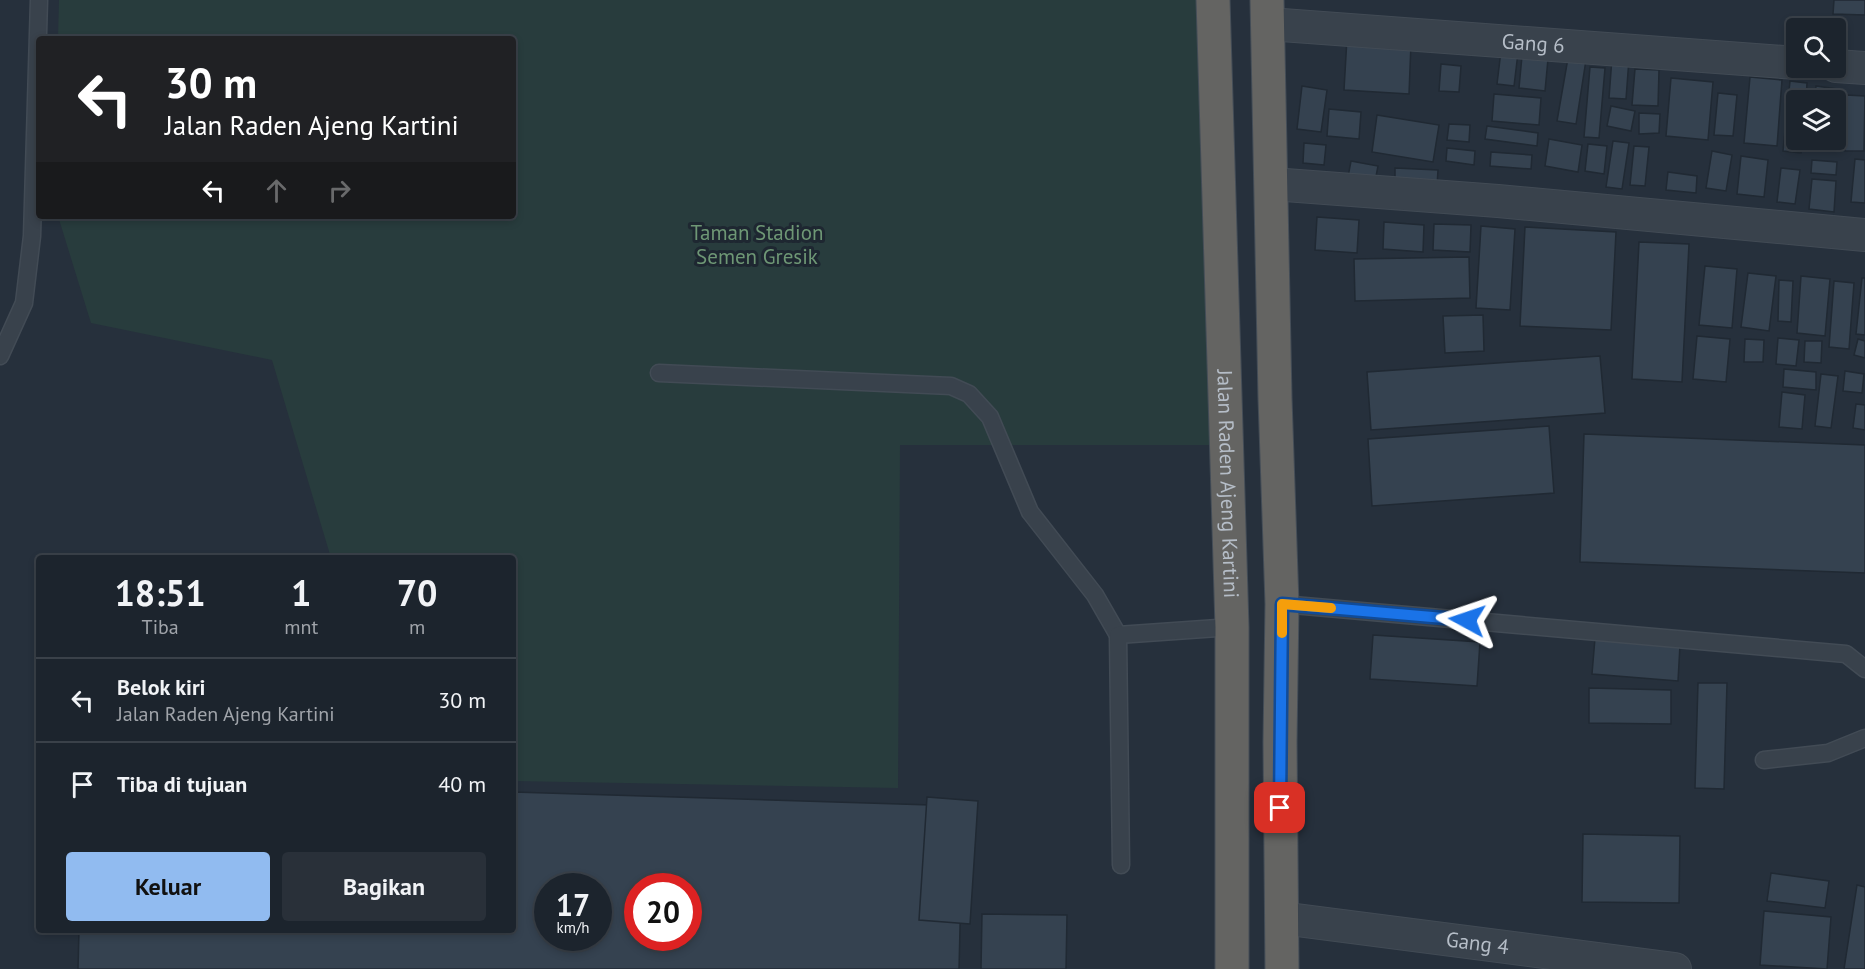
<!DOCTYPE html>
<html lang="id">
<style>
body{margin:0;font-family:"PT Sans",sans-serif;background:#293039;color:#f1f3f6;height:100vh;display:flex;flex-direction:column;font-size:22px;white-space:nowrap}
*{box-sizing:border-box;margin:0}
p{font-size:20px;color:#a0a4aa}
.icon{flex:none;width:33px;height:33px;fill:none;stroke:currentColor;stroke-width:2;stroke-linecap:round;stroke-linejoin:round}
.map{position:relative;flex:1;overflow:hidden}
.side{position:absolute;left:36px;top:555px;width:480px;height:378px;display:flex;flex-direction:column;background:#1c242d;border-radius:6px;box-shadow:0 3px 9px #0003,0 0 0 2px #3a4149}
.side>*{flex:none}
.guide{position:absolute;left:36px;top:36px;width:480px;height:183px;border-radius:6px;box-shadow:0 3px 9px #0003,0 0 0 2px #3a4149;background:#202124;color:#fff;overflow:hidden}
.fabs{position:absolute;left:1786px;top:18px;display:grid;gap:12px}
.fabs a{display:grid;place-items:center;width:60px;height:60px;border-radius:6px;background:#1c242d;box-shadow:0 3px 9px #0003,0 0 0 2px #3a4149;font-size:30px}
.speed{position:absolute;left:534px;top:873px;display:flex;gap:12px;font-size:30px;font-weight:700;text-align:center}
.speed>*{display:grid;place-content:center;width:78px;height:78px;border-radius:50%;background:#1c242d;box-shadow:0 3px 9px #0003,0 0 0 2px #3a4149;line-height:1}
.speed small{font-size:15px;font-weight:400}
.speed .limit{border:9px solid #d22;background:#fff;color:#111}
.pin{position:absolute;display:grid;place-items:center;width:51px;height:51px;color:#fff;margin:-26px;border-radius:12px;box-shadow:0 3px 9px #0006}
.me{position:absolute;width:66px;margin:-33px;rotate:275deg;stroke-linejoin:round;filter:drop-shadow(0 0 4px #0008)}
.turn{display:flex;align-items:center;gap:21px;height:126px;padding:0 30px;font-size:27px}
.turn .icon{width:78px;height:78px;stroke-width:2.5}
.turn b{display:block;font-size:42px;line-height:51px}
.lanes{display:flex;align-items:center;height:57px;padding:0 30px;background:#0003;justify-content:center;gap:30px;direction:ltr}
.lanes .off{opacity:.35}
.eta{display:flex;justify-content:space-evenly;align-items:center;height:102px;text-align:center}
.eta b{font-size:36px;font-weight:600;line-height:42px}
.action{display:flex;gap:12px;margin-top:auto;padding:12px 30px}
.action a{flex:1;height:69px;border-radius:6px;background:#91bbf0;color:#111;font-size:24px;font-weight:600;line-height:69px;text-align:center}
.action a+a{background:#293039;color:#f1f3f6}
ul{padding:0;list-style:none}
li{display:flex;align-items:center;gap:18px;height:84px;padding:0 30px;border-top:2px solid #3a4149}
li div{flex:1}
li b{display:block;font-size:22px}
li em{font-style:normal}
.map>svg:first-child{display:block}
</style>
<div class="map">
<svg width="1865" height="969" viewBox="0 0 1865 969">
<rect width="100%" height="100%" fill="#26303c"/>
<path fill="#283c3d" d="M 59,0 L 1212,0 L 1221,445 L 900,445 L 898,788 L 513,781 L 513,558 L 331,558 L 272,360 L 91,323 L 58,216 L 513,216 L 513,39 L 58,39 Z"/>
<g fill="#354250" stroke="#202933" stroke-width="1.5" fill-rule="evenodd">
<path d="M 1834,0 L 1865,0 L 1865,15 L 1833,14 Z"/>
<path d="M 1347,38 L 1411,43 L 1409,94 L 1344,90 Z"/>
<path d="M 1501,51 L 1518,53 L 1514,86 L 1497,84 Z"/>
<path d="M 1522,56 L 1548,59 L 1545,91 L 1519,88 Z"/>
<path d="M 1568,58 L 1586,60 L 1576,124 L 1557,121 Z"/>
<path d="M 1612,58 L 1629,59 L 1626,99 L 1609,98 Z"/>
<path d="M 1441,64 L 1461,66 L 1459,92 L 1439,91 Z"/>
<path d="M 1590,67 L 1605,68 L 1599,138 L 1584,137 Z"/>
<path d="M 1635,69 L 1659,70 L 1658,106 L 1632,105 Z"/>
<path d="M 1750,77 L 1782,80 L 1777,146 L 1744,143 Z"/>
<path d="M 1671,78 L 1713,82 L 1708,140 L 1666,136 Z"/>
<path d="M 1790,81 L 1807,83 L 1806,100 L 1797,100 L 1797,140 L 1802,140 L 1801,153 L 1783,151 Z"/>
<path d="M 1302,86 L 1327,90 L 1321,132 L 1297,129 Z"/>
<path d="M 1816,86 L 1837,89 L 1836,103 L 1836,100 L 1815,100 Z"/>
<path d="M 1718,93 L 1737,95 L 1733,136 L 1714,135 Z"/>
<path d="M 1494,94 L 1541,98 L 1539,125 L 1492,121 Z"/>
<path d="M 1846,95 L 1865,96 L 1864,151 L 1845,151 Z"/>
<path d="M 1611,106 L 1635,111 L 1631,131 L 1607,126 Z"/>
<path d="M 1329,109 L 1361,112 L 1359,139 L 1327,136 Z"/>
<path d="M 1639,113 L 1660,114 L 1659,133 L 1639,134 Z"/>
<path d="M 1377,115 L 1439,125 L 1433,162 L 1372,152 Z"/>
<path d="M 1449,124 L 1470,125 L 1469,142 L 1447,140 Z"/>
<path d="M 1487,126 L 1538,133 L 1537,146 L 1485,139 Z"/>
<path d="M 1549,139 L 1582,145 L 1578,172 L 1545,166 Z"/>
<path d="M 1812,140 L 1833,140 L 1832,149 L 1811,147 Z"/>
<path d="M 1613,141 L 1629,143 L 1622,189 L 1606,187 Z"/>
<path d="M 1304,143 L 1326,145 L 1324,165 L 1303,163 Z"/>
<path d="M 1588,144 L 1607,146 L 1604,174 L 1585,171 Z"/>
<path d="M 1634,146 L 1649,147 L 1645,186 L 1630,185 Z"/>
<path d="M 1447,148 L 1475,151 L 1474,165 L 1446,161 Z"/>
<path d="M 1712,151 L 1732,155 L 1726,191 L 1706,188 Z"/>
<path d="M 1491,152 L 1532,155 L 1531,169 L 1490,166 Z"/>
<path d="M 1741,156 L 1768,160 L 1764,197 L 1737,194 Z"/>
<path d="M 1855,159 L 1865,160 L 1865,203 L 1851,202 Z"/>
<path d="M 1812,160 L 1837,162 L 1836,175 L 1811,173 Z"/>
<path d="M 1351,161 L 1378,166 L 1374,187 L 1347,182 Z"/>
<path d="M 1395,168 L 1438,170 L 1437,186 L 1395,184 Z"/>
<path d="M 1781,168 L 1800,170 L 1795,204 L 1777,202 Z"/>
<path d="M 1668,172 L 1697,176 L 1696,193 L 1666,190 Z"/>
<path d="M 1812,179 L 1836,181 L 1834,212 L 1809,209 Z"/>
<path d="M 1317,217 L 1359,220 L 1357,253 L 1315,250 Z"/>
<path d="M 1384,222 L 1424,225 L 1423,252 L 1383,249 Z"/>
<path d="M 1434,224 L 1471,225 L 1470,252 L 1433,250 Z"/>
<path d="M 1481,226 L 1515,229 L 1510,310 L 1476,308 Z"/>
<path d="M 1525,227 L 1616,232 L 1611,330 L 1520,326 Z"/>
<path d="M 1639,242 L 1689,244 L 1682,382 L 1632,379 Z"/>
<path d="M 1469,257 L 1470,298 L 1355,301 L 1354,259 Z"/>
<path d="M 1705,266 L 1737,269 L 1732,328 L 1699,325 Z"/>
<path d="M 1748,273 L 1776,276 L 1769,331 L 1741,327 Z"/>
<path d="M 1801,276 L 1830,279 L 1825,336 L 1797,333 Z"/>
<path d="M 1862,278 L 1865,278 L 1865,335 L 1856,334 Z"/>
<path d="M 1779,280 L 1793,281 L 1791,322 L 1778,321 Z"/>
<path d="M 1834,281 L 1854,283 L 1849,349 L 1829,347 Z"/>
<path d="M 1483,315 L 1484,351 L 1445,353 L 1443,316 Z"/>
<path d="M 1697,336 L 1730,339 L 1726,382 L 1693,379 Z"/>
<path d="M 1778,338 L 1799,340 L 1796,366 L 1776,364 Z"/>
<path d="M 1745,339 L 1764,340 L 1763,362 L 1744,362 Z"/>
<path d="M 1858,339 L 1865,341 L 1865,358 L 1854,355 Z"/>
<path d="M 1805,341 L 1822,341 L 1821,363 L 1804,362 Z"/>
<path d="M 1600,356 L 1605,413 L 1371,430 L 1367,372 Z"/>
<path d="M 1784,369 L 1816,372 L 1816,390 L 1783,387 Z"/>
<path d="M 1845,371 L 1864,374 L 1862,393 L 1843,391 Z"/>
<path d="M 1821,374 L 1838,376 L 1831,428 L 1815,426 Z"/>
<path d="M 1782,392 L 1805,395 L 1802,429 L 1779,427 Z"/>
<path d="M 1856,404 L 1865,405 L 1865,430 L 1853,428 Z"/>
<path d="M 1549,426 L 1554,493 L 1372,506 L 1368,439 Z"/>
<path d="M 1584,434 L 1865,445 L 1865,573 L 1580,562 Z"/>
<path d="M 1373,635 L 1480,642 L 1477,686 L 1370,679 Z"/>
<path d="M 1595,638 L 1680,645 L 1678,681 L 1592,674 Z"/>
<path d="M 1698,683 L 1727,683 L 1724,789 L 1695,788 Z"/>
<path d="M 1589,688 L 1671,690 L 1671,724 L 1589,723 Z"/>
<path d="M 513,792 L 963,806 L 959,969 L 78,969 L 79,930 L 513,930 ZM 548,886 L 598,886 L 598,938 L 548,938 ZM 638,886 L 688,886 L 688,938 L 638,938 Z"/>
<path d="M 927,797 L 978,801 L 970,924 L 919,920 Z"/>
<path d="M 1583,834 L 1680,836 L 1679,903 L 1582,902 Z"/>
<path d="M 1771,873 L 1829,881 L 1825,908 L 1767,901 Z"/>
<path d="M 1857,885 L 1865,887 L 1865,969 L 1844,969 Z"/>
<path d="M 1764,911 L 1831,917 L 1827,969 L 1760,965 Z"/>
<path d="M 982,914 L 1067,915 L 1066,969 L 981,969 Z"/>
</g>
<g fill="none" stroke-linecap="round" stroke-linejoin="round">
<defs>
<g id="service">
<path d="M 0,356 L 24,303 L 32,236 L 39,0"/>
<path d="M 659,373 L 951,386 L 969,394 L 990,417 L 1030,512 L 1095,595 L 1118,635"/>
<path d="M 1282,604 L 1846,654 L 1865,669"/>
<path d="M 1764,760 L 1828,753 L 1865,738"/>
<path d="M 1121,865 L 1118,635 L 1232,627"/>
</g>
<g id="minor">
<path id="s1" d="M 1268,24 L 1797,63"/>
<path d="M 1836,66 L 1865,68"/>
<path d="M 1272,184 L 1498,201 L 1865,235"/>
<path id="s2" d="M 1281,918 L 1675,969"/>
</g>
<g id="trunk">
<path id="s3" d="M 1213,0 L 1232,627 L 1232,969"/>
<path d="M 1267,0 L 1275,398 L 1282,604 L 1280,742 L 1282,969"/>
</g>
</defs>
<use href="#service" stroke="#424b55" stroke-width="19"/>
<use href="#minor" stroke="#424b55" stroke-width="34"/>
<use href="#trunk" stroke="#444d57" stroke-width="35"/>
<use href="#service" stroke="#39424c" stroke-width="16"/>
<use href="#minor" stroke="#39424c" stroke-width="32"/>
<use href="#trunk" stroke="#646462" stroke-width="33"/>
</g>
<g fill="none" stroke-linecap="round" stroke-linejoin="round">
<defs>
<path id="route" d="M 1280,808 L 1282,604 L 1467,620"/>
</defs>
<use href="#route" stroke="#114b97" stroke-width="15"/>
<use href="#route" stroke="#1a73e8" stroke-width="10"/>
<path stroke="#f59e0b" stroke-width="10" d="M 1282,633 L 1282,604 L 1331,608"/>
</g>
<g text-anchor="middle" stroke-width="6" stroke-linejoin="round" paint-order="stroke">
<g font-size="21" fill="#b5bdc7" stroke="#1e2731">
<text dy="7" stroke="none"><textPath href="#s1" startOffset="266">Gang 6</textPath></text>
<text dy="7" stroke="none"><textPath href="#s3" startOffset="484">Jalan Raden Ajeng Kartini</textPath></text>
<text dy="7" stroke="none"><textPath href="#s2" startOffset="198">Gang 4</textPath></text>
</g>
<g font-size="21" fill="#6e9775" stroke="#1e2731">
<text x="757" y="240">Taman Stadion<tspan x="757" dy="24">Semen Gresik</tspan></text>
</g>
</g>
</svg>
<div class="fabs">
<a><svg class="icon" aria-label="search" viewBox="0 0 24 24"><circle cx="10" cy="10" r="6"/><path d="M15 15l6 6"/></svg></a>
<a><svg class="icon" aria-label="layers" viewBox="0 0 24 24"><path d="M12 4l9 5-9 5-9-5zM3 14l9 5 9-5"/></svg></a>
</div>
<div class="speed"><div>17<small>km/h</small></div><div class="limit">20</div></div>
<div class="pin" style="left:1280px;top:808px;background:#d93025"><svg class="icon" aria-label="arrive" viewBox="0 0 24 24"><path d="M6 21V4h12l-3 4 3 4H6"/></svg></div>
<svg class="me" style="left:1467px;top:620px" viewBox="-20 -20 40 40"><path d="M0-17L14 15 0 8-14 15z" fill="#1a73e8" stroke="#fff" stroke-width="4"/></svg>
<div class="guide">
<div class="turn"><svg class="icon" aria-label="left" viewBox="0 0 24 24"><path d="M17 20v-9H6M10 6l-5 5 5 5"/></svg><div><b>30 m</b>Jalan Raden Ajeng Kartini</div></div>
<div class="lanes"><svg class="icon" aria-label="left" viewBox="0 0 24 24"><path d="M17 20v-9H6M10 6l-5 5 5 5"/></svg><svg class="icon off" aria-label="ahead" viewBox="0 0 24 24"><path d="M12 20V5M6 11l6-6 6 6"/></svg><svg class="icon off" aria-label="right" viewBox="0 0 24 24"><path d="M7 20v-9h11M14 6l5 5-5 5"/></svg></div>
</div>
<section class="side">
<div class="eta">
<div><b>18:51</b><p>Tiba</p></div>
<div><b>1</b><p>mnt</p></div>
<div><b>70</b><p>m</p></div>
</div>
<ul>
<li><svg class="icon" aria-label="left" viewBox="0 0 24 24"><path d="M17 20v-9H6M10 6l-5 5 5 5"/></svg><div><b>Belok kiri</b><p>Jalan Raden Ajeng Kartini</p></div><em>30 m</em></li>
<li><svg class="icon" aria-label="arrive" viewBox="0 0 24 24"><path d="M6 21V4h12l-3 4 3 4H6"/></svg><div><b>Tiba di tujuan</b></div><em>40 m</em></li>
</ul>
<div class="action"><a>Keluar</a><a>Bagikan</a></div>
</section>
</div>
